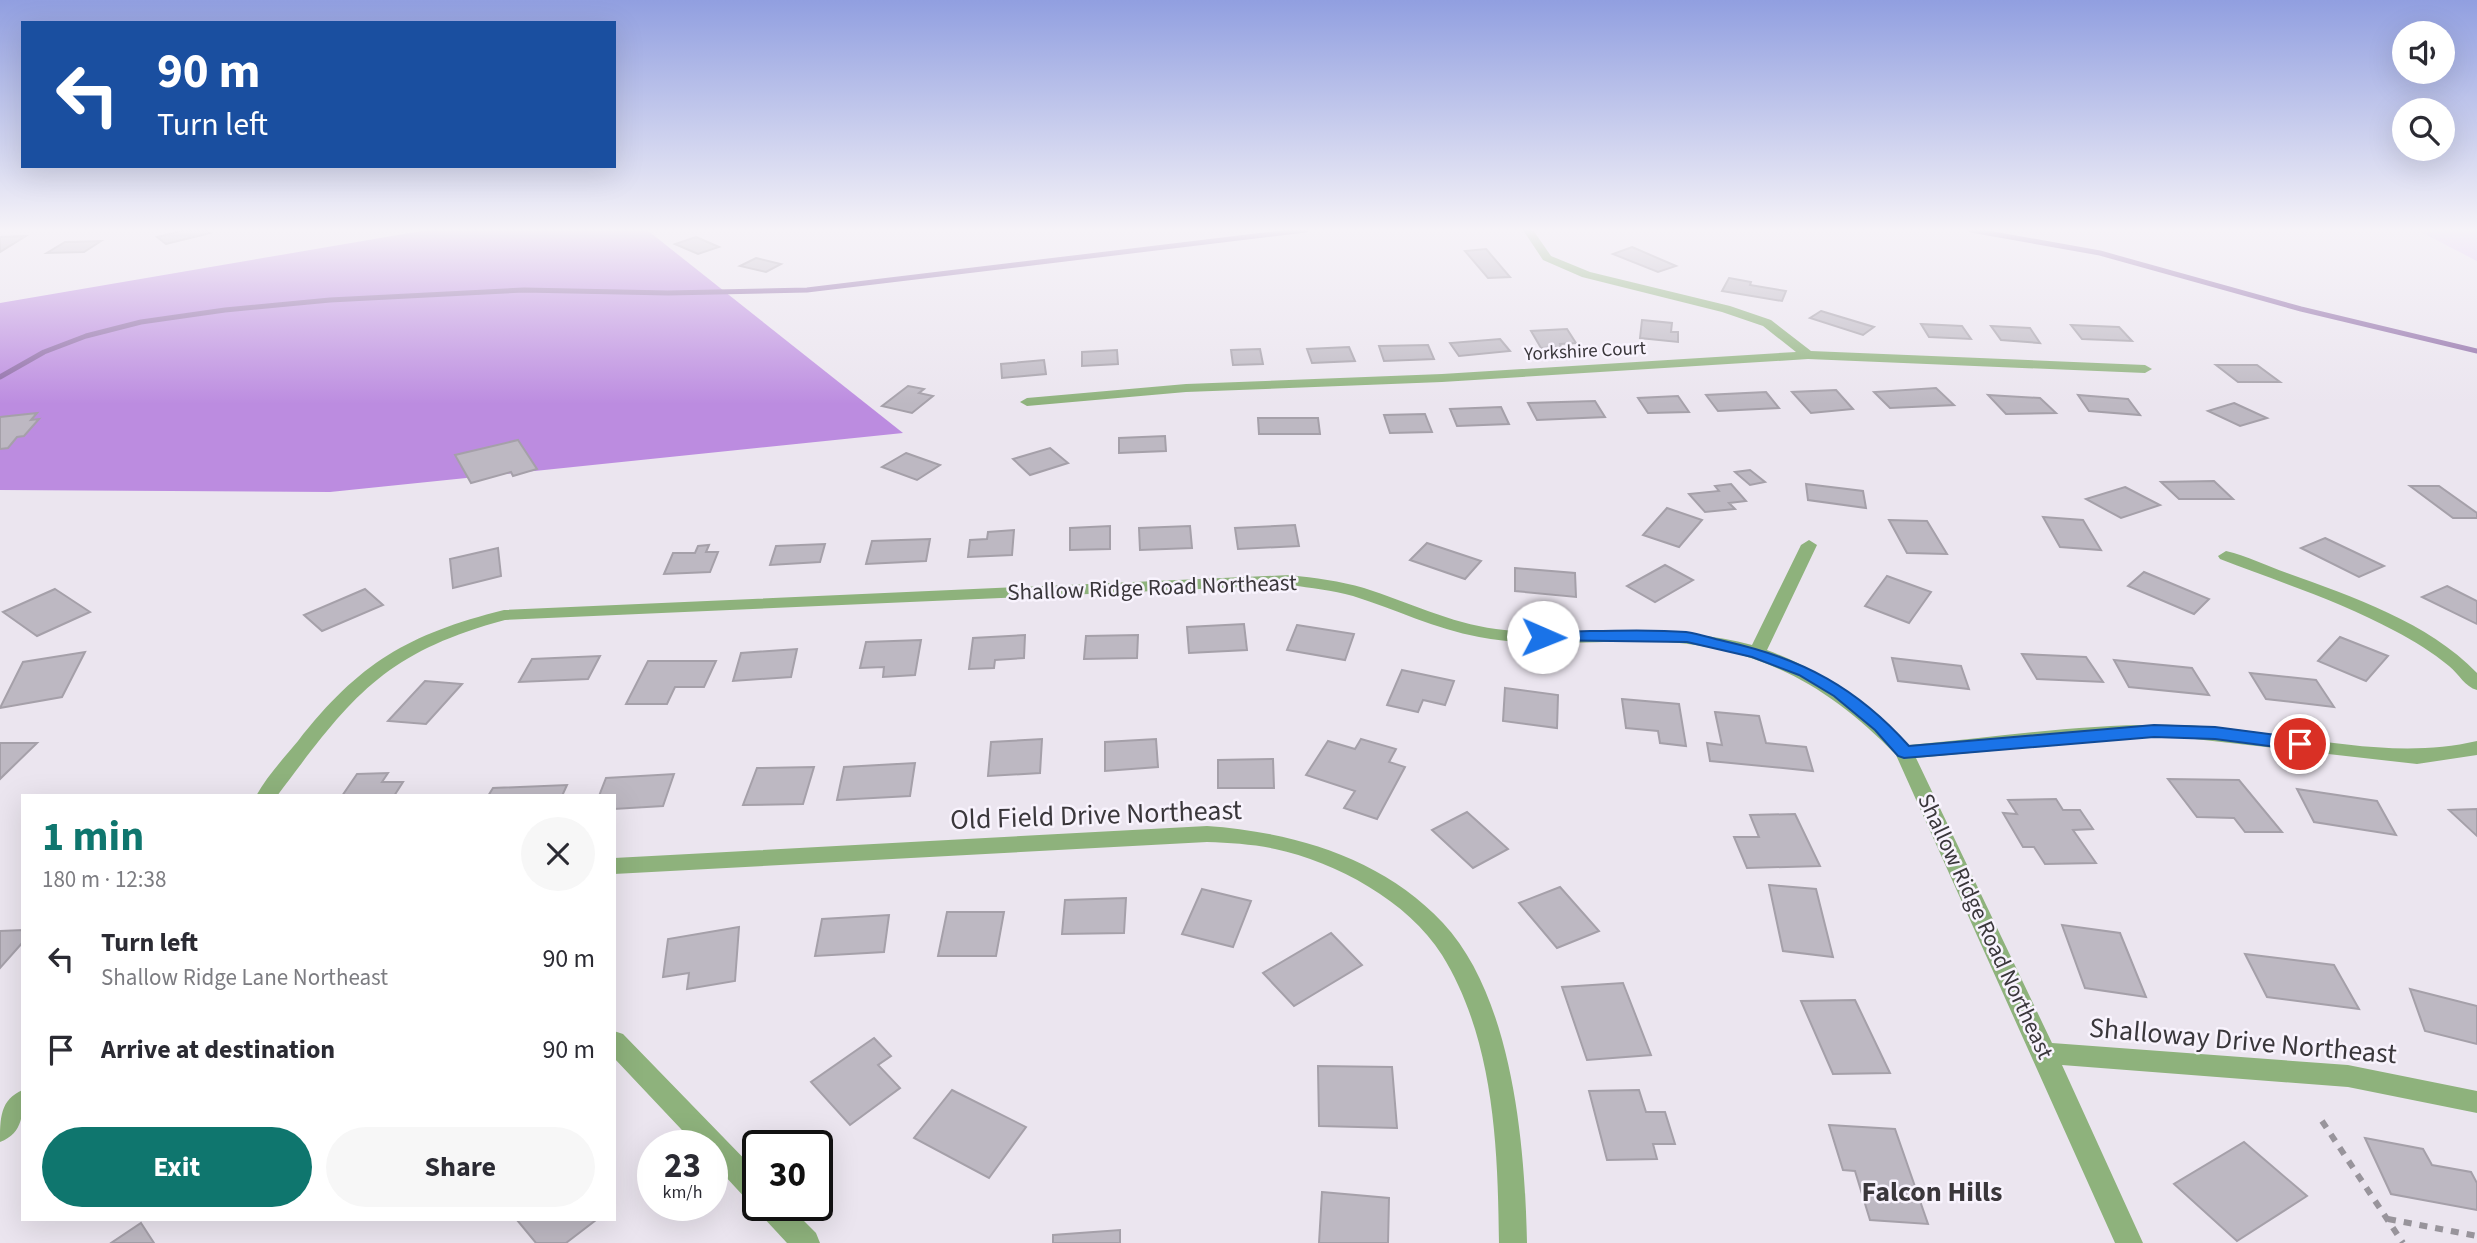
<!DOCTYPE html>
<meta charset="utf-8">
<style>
body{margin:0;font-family:"Source Sans 3",sans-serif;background:#f7f7f7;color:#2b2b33;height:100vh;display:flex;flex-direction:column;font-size:26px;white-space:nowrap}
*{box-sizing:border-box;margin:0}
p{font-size:23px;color:#7c7c81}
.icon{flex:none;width:38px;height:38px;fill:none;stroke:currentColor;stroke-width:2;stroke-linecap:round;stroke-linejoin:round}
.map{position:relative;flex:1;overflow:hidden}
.sheet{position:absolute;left:21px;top:794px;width:595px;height:427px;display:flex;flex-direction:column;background:#fff;border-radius:0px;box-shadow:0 7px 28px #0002}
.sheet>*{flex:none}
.hud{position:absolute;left:21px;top:21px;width:595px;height:147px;border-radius:0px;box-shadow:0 7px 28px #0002;background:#1a4fa0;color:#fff;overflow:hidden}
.controls{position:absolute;left:2392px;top:21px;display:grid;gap:14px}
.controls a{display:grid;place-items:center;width:63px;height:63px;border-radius:50%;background:#fff;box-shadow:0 7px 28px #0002;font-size:35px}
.speed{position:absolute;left:637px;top:1130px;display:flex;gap:14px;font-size:35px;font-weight:700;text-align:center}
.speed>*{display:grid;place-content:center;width:91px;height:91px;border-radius:50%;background:#fff;box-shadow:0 7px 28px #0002;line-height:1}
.speed small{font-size:18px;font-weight:400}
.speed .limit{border:4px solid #111;border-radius:10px;background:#fff;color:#111}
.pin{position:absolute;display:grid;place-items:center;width:60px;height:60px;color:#fff;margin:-30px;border:4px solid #fff;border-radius:50%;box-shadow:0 2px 7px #0007}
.me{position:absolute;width:77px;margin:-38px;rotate:91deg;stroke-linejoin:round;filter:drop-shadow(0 0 5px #0008)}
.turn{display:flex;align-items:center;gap:24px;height:147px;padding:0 21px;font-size:32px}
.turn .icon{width:91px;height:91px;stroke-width:2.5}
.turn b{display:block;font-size:49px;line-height:60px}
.round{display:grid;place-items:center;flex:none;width:74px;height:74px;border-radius:37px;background:#f7f7f7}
.summary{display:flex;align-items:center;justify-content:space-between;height:119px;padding:0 21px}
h1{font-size:42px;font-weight:700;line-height:52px;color:#0f766e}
.action{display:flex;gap:14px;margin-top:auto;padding:14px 21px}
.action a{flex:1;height:80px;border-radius:42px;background:#0f766e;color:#fff;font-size:28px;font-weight:700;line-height:80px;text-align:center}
.action a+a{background:#f7f7f7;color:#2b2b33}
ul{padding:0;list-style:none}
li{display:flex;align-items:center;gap:21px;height:91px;padding:0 21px}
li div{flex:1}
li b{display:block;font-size:26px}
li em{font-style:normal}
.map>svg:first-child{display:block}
</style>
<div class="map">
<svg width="2477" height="1243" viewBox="0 0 2477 1243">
<rect width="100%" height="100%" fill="#ebe5ef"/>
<path fill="#dec0f6" d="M 2417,230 L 2477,230 L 2477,261 Z"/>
<path fill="#bc8ce0" d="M 427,230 L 647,230 L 903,433 L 330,492 L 0,490 L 0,303 Z"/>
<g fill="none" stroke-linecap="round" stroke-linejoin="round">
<g stroke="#8c69a5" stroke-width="5">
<path d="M 1971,230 L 2100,253 L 2301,309 L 2477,351"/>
<path d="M 0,377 L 44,352 L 86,336 L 141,322 L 225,310 L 330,300 L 524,290 L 668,293 L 807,290 L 1306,230"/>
</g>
</g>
<g fill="#bdb8c2" stroke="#a5a0a9" stroke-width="2">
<path d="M 185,230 L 206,230 L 210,233 L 166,244 L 157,237 Z"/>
<path d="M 26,236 L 0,252 L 0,237 Z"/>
<path d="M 696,237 L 719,247 L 698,254 L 675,244 Z"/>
<path d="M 101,241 L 84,252 L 47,253 L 65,242 Z"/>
<path d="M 1632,247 L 1676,266 L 1658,272 L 1613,254 Z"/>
<path d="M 1486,249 L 1510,277 L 1488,278 L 1465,251 Z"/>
<path d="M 756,258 L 781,264 L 766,272 L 740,266 Z"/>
<path d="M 1729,278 L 1751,282 L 1750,285 L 1786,291 L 1782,301 L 1722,291 Z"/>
<path d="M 1821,311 L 1874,327 L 1863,335 L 1810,318 Z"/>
<path d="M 1642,320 L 1672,323 L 1671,332 L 1678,332 L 1678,342 L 1640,338 Z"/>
<path d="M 1921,324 L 1962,326 L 1971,339 L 1929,337 Z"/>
<path d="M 2071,325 L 2119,327 L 2132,341 L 2082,339 Z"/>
<path d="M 1991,326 L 2030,328 L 2040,343 L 2001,340 Z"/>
<path d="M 1567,329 L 1576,343 L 1560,344 L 1561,347 L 1541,348 L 1531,331 Z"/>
<path d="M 1500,339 L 1510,351 L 1459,356 L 1450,343 Z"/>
<path d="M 1428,345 L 1434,359 L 1384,361 L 1379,346 Z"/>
<path d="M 1349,347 L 1355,361 L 1312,363 L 1307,349 Z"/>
<path d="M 1260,349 L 1263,364 L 1233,365 L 1231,350 Z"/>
<path d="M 1117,350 L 1118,364 L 1082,366 L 1082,352 Z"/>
<path d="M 1044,360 L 1046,374 L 1002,378 L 1001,364 Z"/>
<path d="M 2216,365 L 2257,365 L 2280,382 L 2238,382 Z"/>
<path d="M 908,386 L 924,389 L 919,393 L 933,396 L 912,413 L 882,406 Z"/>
<path d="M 1936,388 L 1954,405 L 1890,408 L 1874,392 Z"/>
<path d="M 1836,390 L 1853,409 L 1811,413 L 1792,392 Z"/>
<path d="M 1766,392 L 1779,408 L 1718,411 L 1706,395 Z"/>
<path d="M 1988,395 L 2040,398 L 2056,413 L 2006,414 Z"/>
<path d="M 2078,395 L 2128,399 L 2140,415 L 2089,411 Z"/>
<path d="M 1678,396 L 1689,412 L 1648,413 L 1638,398 Z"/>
<path d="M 1595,401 L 1605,417 L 1537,420 L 1528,403 Z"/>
<path d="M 2234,403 L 2267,418 L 2240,426 L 2208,411 Z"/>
<path d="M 1501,407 L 1509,424 L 1457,426 L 1450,409 Z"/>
<path d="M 37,413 L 31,420 L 39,419 L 24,436 L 17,437 L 8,448 L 0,449 L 0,417 Z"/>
<path d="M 1425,414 L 1432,432 L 1390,433 L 1384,415 Z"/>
<path d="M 1258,418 L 1318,418 L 1320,434 L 1259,434 Z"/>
<path d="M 1165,436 L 1166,451 L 1119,453 L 1119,438 Z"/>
<path d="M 518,440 L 537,469 L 513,476 L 511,472 L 471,483 L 455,455 Z"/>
<path d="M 1050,448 L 1068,463 L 1030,475 L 1013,459 Z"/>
<path d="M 906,453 L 940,465 L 917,480 L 882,467 Z"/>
<path d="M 1750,470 L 1765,482 L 1750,485 L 1735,472 Z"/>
<path d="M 2214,481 L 2233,499 L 2179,499 L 2161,482 Z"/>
<path d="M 1731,484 L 1746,501 L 1729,503 L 1735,509 L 1705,512 L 1689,494 L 1719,491 L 1715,486 Z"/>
<path d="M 1806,484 L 1863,491 L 1866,508 L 1808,500 Z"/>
<path d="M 2410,486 L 2439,486 L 2477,513 L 2477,518 L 2453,518 Z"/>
<path d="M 2125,487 L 2160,505 L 2121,518 L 2086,499 Z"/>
<path d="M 1667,508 L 1702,520 L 1679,547 L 1643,535 Z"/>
<path d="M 2043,517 L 2083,520 L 2101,550 L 2060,547 Z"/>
<path d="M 1889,520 L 1927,521 L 1947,554 L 1907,553 Z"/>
<path d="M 1295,525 L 1299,546 L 1238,549 L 1235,528 Z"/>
<path d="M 1110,526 L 1110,549 L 1070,550 L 1070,528 Z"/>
<path d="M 1190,526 L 1192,548 L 1140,550 L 1139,528 Z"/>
<path d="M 1014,530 L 1012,555 L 968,557 L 970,540 L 987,539 L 988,532 Z"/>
<path d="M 2325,538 L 2384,566 L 2359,577 L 2301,548 Z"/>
<path d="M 930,539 L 926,561 L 866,564 L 872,541 Z"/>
<path d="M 1427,543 L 1481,561 L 1465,579 L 1410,560 Z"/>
<path d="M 825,544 L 820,562 L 770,565 L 776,546 Z"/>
<path d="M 709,545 L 706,552 L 718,552 L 710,572 L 664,574 L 673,553 L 695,553 L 698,546 Z"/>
<path d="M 498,548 L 501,576 L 453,588 L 450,559 Z"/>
<path d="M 1665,565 L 1693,580 L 1655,602 L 1627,586 Z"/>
<path d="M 1515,568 L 1575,573 L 1576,597 L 1515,591 Z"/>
<path d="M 2144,572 L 2209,599 L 2194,614 L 2128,586 Z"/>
<path d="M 1887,576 L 1931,592 L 1909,623 L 1865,606 Z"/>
<path d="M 2447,586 L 2477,601 L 2477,624 L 2422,597 Z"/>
<path d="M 55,589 L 90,612 L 37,636 L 3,612 Z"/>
<path d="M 365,589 L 383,605 L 322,631 L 304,615 Z"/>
<path d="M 1244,624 L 1247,650 L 1189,653 L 1187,627 Z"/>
<path d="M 1297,625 L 1354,634 L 1345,660 L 1287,650 Z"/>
<path d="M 1025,635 L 1024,658 L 995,660 L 994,668 L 969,669 L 973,638 Z"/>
<path d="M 1138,635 L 1137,658 L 1084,659 L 1086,636 Z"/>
<path d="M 2340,637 L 2388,656 L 2366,681 L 2318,661 Z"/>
<path d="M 921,640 L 915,675 L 883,677 L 884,667 L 860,668 L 866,642 Z"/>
<path d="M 797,649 L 791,677 L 733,681 L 741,653 Z"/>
<path d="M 85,652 L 62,697 L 0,708 L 23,662 Z"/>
<path d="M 2022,654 L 2086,657 L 2103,682 L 2037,679 Z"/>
<path d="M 600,656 L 588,679 L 519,682 L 532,659 Z"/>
<path d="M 1892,658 L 1961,666 L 1969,689 L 1898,681 Z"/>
<path d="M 2114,660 L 2192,668 L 2209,695 L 2129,687 Z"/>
<path d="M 648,661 L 716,661 L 704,687 L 675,687 L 667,704 L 626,704 Z"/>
<path d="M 1402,670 L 1454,681 L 1445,705 L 1423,700 L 1418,712 L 1387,705 Z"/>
<path d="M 2250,673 L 2316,680 L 2334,707 L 2266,699 Z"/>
<path d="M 425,681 L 462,684 L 426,724 L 388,721 Z"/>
<path d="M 1505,688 L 1558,695 L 1557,728 L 1503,721 Z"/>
<path d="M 1622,699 L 1679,704 L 1686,746 L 1660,743 L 1658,731 L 1626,728 Z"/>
<path d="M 1715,712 L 1759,716 L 1766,743 L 1806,747 L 1813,771 L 1710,761 L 1707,743 L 1722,745 Z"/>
<path d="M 1042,739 L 1040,773 L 988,776 L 991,742 Z"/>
<path d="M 1156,739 L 1158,767 L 1105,771 L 1105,742 Z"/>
<path d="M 1361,739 L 1396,749 L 1389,762 L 1405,767 L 1377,819 L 1344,808 L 1355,791 L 1306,775 L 1328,741 L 1355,749 Z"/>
<path d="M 0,743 L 37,743 L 0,779 Z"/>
<path d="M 1273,759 L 1274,788 L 1218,788 L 1218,760 Z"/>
<path d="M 915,763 L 910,796 L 837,800 L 844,767 Z"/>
<path d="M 814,767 L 803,804 L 743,805 L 757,768 Z"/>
<path d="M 388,773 L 382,782 L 403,782 L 394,796 L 342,796 L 357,774 Z"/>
<path d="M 674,774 L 663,806 L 614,809 L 614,796 L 599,796 L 606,778 Z"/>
<path d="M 2168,779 L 2239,780 L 2282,832 L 2245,832 L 2234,818 L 2197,817 Z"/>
<path d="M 567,785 L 562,796 L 488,796 L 493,788 Z"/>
<path d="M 2297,789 L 2377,801 L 2396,835 L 2314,822 Z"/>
<path d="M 2056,799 L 2063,810 L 2080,810 L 2093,829 L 2073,830 L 2096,863 L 2045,864 L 2034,847 L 2023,847 L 2003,813 L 2017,814 L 2008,800 Z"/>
<path d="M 2477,809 L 2477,836 L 2449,810 Z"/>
<path d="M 1467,812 L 1508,849 L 1473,868 L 1432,830 Z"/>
<path d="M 1795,814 L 1820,866 L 1747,868 L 1734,837 L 1759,837 L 1750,815 Z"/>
<path d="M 1769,885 L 1816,889 L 1833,957 L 1783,951 Z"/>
<path d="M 1560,887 L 1599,931 L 1557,948 L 1519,903 Z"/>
<path d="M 1202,889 L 1251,901 L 1233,947 L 1182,934 Z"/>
<path d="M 1126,898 L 1124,933 L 1062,934 L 1065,900 Z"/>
<path d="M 947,912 L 1004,912 L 996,956 L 938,956 Z"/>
<path d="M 889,915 L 884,952 L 815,956 L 822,919 Z"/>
<path d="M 2062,925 L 2120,933 L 2146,997 L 2085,988 Z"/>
<path d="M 739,927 L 735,981 L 687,989 L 689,973 L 663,977 L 668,939 Z"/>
<path d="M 23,930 L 23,942 L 0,968 L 0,931 Z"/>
<path d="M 1331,933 L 1362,965 L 1294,1006 L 1263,973 Z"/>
<path d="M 2245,954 L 2334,965 L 2359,1009 L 2267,997 Z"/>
<path d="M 1623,983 L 1651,1055 L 1587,1060 L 1562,987 Z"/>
<path d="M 2410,989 L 2477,1006 L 2477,1044 L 2425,1031 Z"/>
<path d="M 1855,1000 L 1890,1073 L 1833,1074 L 1801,1001 Z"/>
<path d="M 874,1038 L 891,1056 L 878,1065 L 900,1088 L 850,1125 L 811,1082 Z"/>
<path d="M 1318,1066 L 1392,1067 L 1397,1128 L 1319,1126 Z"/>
<path d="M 952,1090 L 1026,1127 L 989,1178 L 914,1138 Z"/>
<path d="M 1639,1090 L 1646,1112 L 1665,1112 L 1675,1144 L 1653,1144 L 1657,1159 L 1607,1160 L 1589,1091 Z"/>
<path d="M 1829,1125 L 1895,1129 L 1928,1224 L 1870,1220 L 1855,1171 L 1843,1170 Z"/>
<path d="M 2365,1138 L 2423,1149 L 2432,1165 L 2471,1172 L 2477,1183 L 2477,1210 L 2391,1194 Z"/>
<path d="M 2244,1142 L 2307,1196 L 2237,1241 L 2174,1184 Z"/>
<path d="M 1322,1192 L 1389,1198 L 1388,1243 L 1319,1243 Z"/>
<path d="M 517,1220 L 596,1220 L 566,1243 L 536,1243 Z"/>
<path d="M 141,1223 L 154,1243 L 111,1243 Z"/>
<path d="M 1120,1230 L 1120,1243 L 1053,1243 L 1053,1235 Z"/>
</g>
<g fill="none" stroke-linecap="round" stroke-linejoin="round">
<g stroke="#98949b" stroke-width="6" stroke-dasharray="8 8" stroke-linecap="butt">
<path d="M 2322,1121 L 2403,1243"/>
<path d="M 2388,1219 L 2477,1236"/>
</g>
<g fill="#8eb27c" fill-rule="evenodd">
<path d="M 1523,230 L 1533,230 L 1551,256 L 1590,272 L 1730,306 L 1771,320 L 1811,351 L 2145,365 L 2152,369 L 2145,373 L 1808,359 L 1442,382 L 1186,392 L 1027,406 L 1020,402 L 1027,398 L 1186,384 L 1442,374 L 1796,352 L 1763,326 L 1722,312 L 1582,277 L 1543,260 Z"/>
<path d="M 1809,540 L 1817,545 L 1767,650 C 1823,671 1867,703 1909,745 C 1997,737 2087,723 2175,725 C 2275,726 2378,764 2477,741 L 2477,755 L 2417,764 L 2177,737 L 2131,738 L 1916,758 L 2052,1043 L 2348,1065 L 2477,1091 L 2477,1113 L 2348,1087 L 2062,1065 L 2143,1243 L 2115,1243 L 1896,755 C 1822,678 1745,641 1638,641 C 1585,642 1531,647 1479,637 C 1435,629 1395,609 1353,596 C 1332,590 1311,588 1290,585 L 505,620 C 382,653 350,699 277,796 L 256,796 C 267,776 284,758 298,741 C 359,663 408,634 504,610 L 1290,575 C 1315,578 1340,581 1364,588 C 1408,602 1450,623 1496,629 C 1582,641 1667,621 1752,645 L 1801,545 Z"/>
<path d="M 2226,551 C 2247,556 2267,566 2287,573 C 2353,597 2428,622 2477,673 L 2477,690 C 2465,687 2459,674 2449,666 C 2432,652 2414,641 2395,631 C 2340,601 2279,582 2220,559 L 2218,556 Z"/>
<path d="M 1207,826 C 1293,832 1383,858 1443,923 C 1513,998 1525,1146 1527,1243 L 1499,1243 C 1498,1147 1494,1039 1442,955 C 1408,901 1336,862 1275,849 C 1253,844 1230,843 1207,842 L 614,874 L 614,858 Z"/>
<path d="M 614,1031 L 623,1034 L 758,1173 L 758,1205 L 748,1201 L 712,1162 L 712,1146 L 697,1146 L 614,1058 Z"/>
<path d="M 23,1090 C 23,1112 24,1133 0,1142 C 0,1119 0,1099 23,1090 Z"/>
<path d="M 757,1206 L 789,1206 L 816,1233 L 820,1243 L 787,1243 L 761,1215 Z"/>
</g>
</g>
<linearGradient id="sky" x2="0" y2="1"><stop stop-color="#919fe0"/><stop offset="0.57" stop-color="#f6f3f8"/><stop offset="1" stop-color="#f6f3f8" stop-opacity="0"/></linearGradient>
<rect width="2477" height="404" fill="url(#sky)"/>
<path fill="#1a73e8" stroke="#114b97" stroke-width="2" d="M 1543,632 C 1590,632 1639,628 1686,632 C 1700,634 1714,639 1728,642 C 1803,659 1857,688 1909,746 L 2154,725 L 2215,727 L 2300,738 L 2309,744 L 2300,750 L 2215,739 L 2154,737 L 1904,758 L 1898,756 L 1875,730 L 1834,696 L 1799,675 L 1752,657 L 1687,642 L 1537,640 L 1535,637 L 1537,633 Z"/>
<g text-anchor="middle" stroke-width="5" stroke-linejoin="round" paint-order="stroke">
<g font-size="19" fill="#3a373b" stroke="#f8f3fd">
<text transform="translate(1585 350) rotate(-3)" y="7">Yorkshire Court</text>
</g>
<g font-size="23" fill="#3a373b" stroke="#f8f3fd">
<text transform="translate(1152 587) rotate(-2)" y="8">Shallow Ridge Road Northeast</text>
<text transform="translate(1986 926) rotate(65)" y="8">Shallow Ridge Road Northeast</text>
</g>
<g font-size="28" fill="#3a373b" stroke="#f8f3fd">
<text transform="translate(1096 814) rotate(-2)" y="10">Old Field Drive Northeast</text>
<text transform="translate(2243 1040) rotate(5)" y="10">Shalloway Drive Northeast</text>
</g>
<g font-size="28" font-weight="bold" fill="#3a373b" stroke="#f8f3fd">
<text x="1932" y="1201">Falcon Hills</text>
</g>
</g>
</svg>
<div class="controls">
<a><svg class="icon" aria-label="sound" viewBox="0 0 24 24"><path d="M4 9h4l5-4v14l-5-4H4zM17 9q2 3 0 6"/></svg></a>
<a><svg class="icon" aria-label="search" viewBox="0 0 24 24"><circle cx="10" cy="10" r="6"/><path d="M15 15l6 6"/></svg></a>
</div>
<div class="speed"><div>23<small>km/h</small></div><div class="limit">30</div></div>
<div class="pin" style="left:2300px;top:744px;background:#d93025"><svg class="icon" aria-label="arrive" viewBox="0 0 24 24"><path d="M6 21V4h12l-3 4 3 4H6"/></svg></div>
<svg class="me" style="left:1543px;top:637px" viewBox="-20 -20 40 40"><circle r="19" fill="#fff"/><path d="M0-13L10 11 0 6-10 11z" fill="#1a73e8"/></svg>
<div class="hud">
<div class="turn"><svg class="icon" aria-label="left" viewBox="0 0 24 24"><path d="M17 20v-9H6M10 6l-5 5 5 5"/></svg><div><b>90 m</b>Turn left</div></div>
</div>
<section class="sheet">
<div class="summary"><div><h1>1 min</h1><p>180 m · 12:38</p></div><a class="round"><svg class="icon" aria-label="close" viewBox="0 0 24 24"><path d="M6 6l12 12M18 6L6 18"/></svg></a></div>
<ul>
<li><svg class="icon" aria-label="left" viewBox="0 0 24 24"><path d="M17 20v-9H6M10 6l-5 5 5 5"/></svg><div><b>Turn left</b><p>Shallow Ridge Lane Northeast</p></div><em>90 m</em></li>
<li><svg class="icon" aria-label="arrive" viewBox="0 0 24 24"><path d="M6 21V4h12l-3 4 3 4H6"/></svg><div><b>Arrive at destination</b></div><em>90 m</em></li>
</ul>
<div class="action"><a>Exit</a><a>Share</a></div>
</section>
</div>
